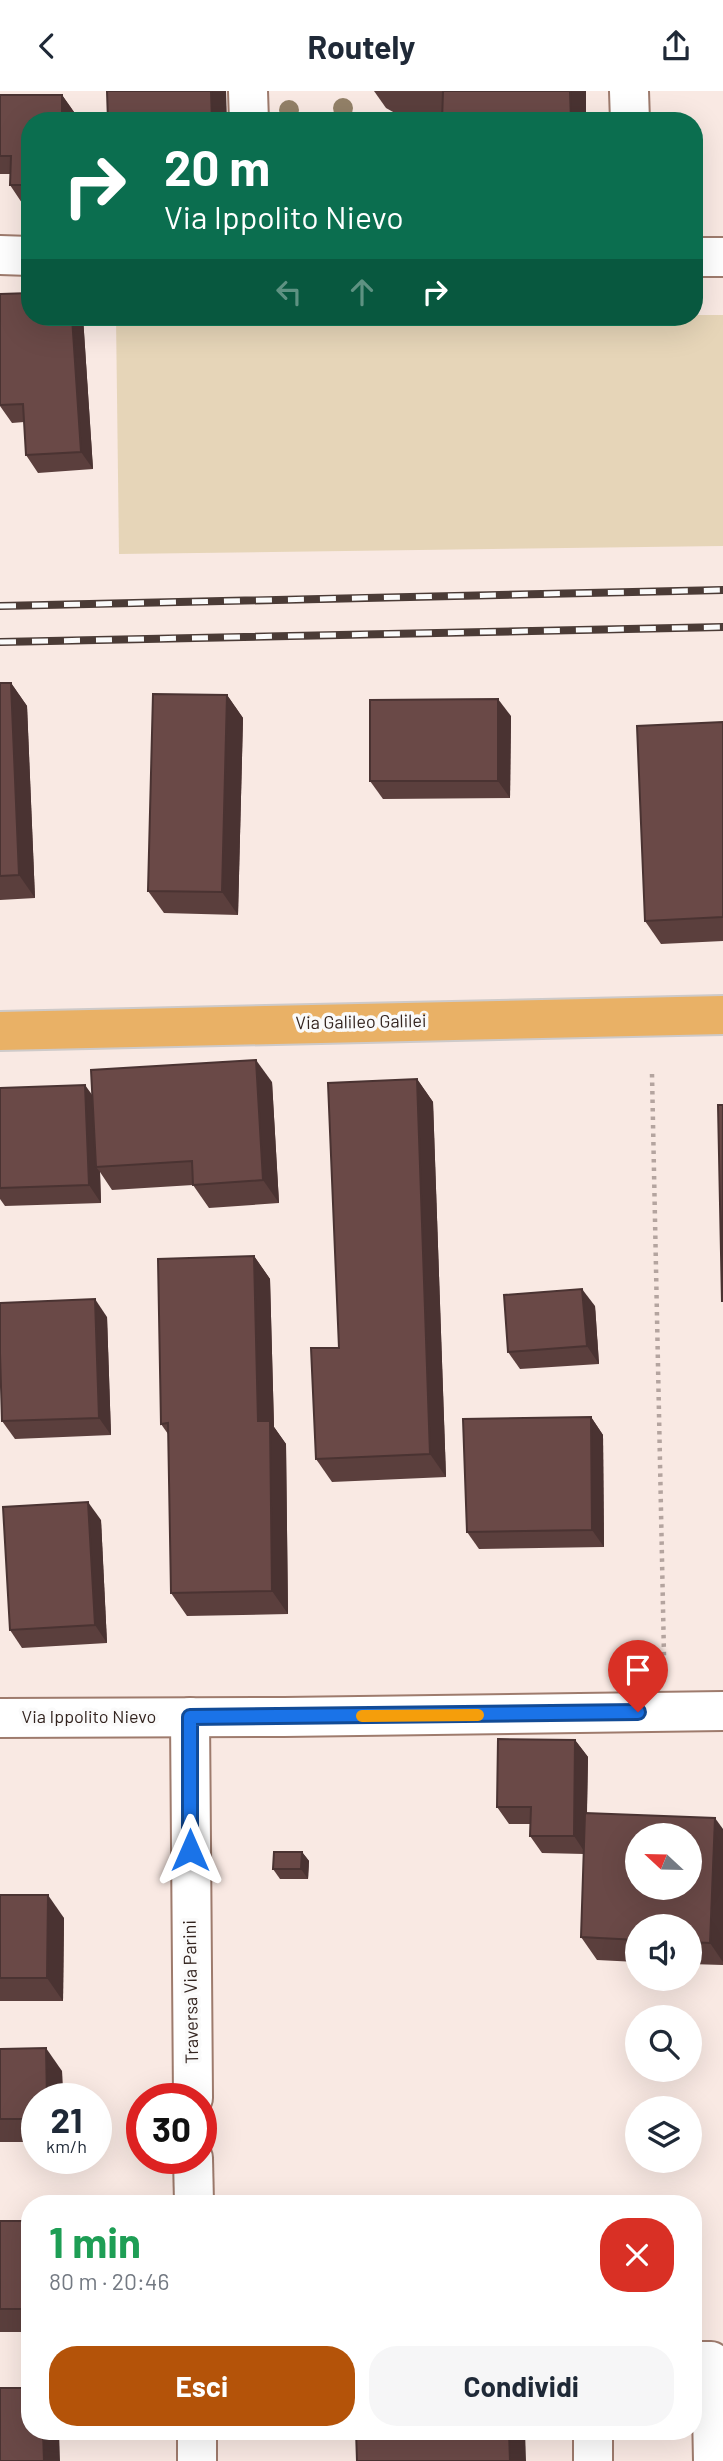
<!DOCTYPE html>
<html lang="it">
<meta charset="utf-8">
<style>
body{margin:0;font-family:Barlow,sans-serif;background:#f6f6f7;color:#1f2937;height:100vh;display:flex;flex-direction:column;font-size:26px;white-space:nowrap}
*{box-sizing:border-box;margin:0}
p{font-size:23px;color:#747a83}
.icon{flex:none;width:38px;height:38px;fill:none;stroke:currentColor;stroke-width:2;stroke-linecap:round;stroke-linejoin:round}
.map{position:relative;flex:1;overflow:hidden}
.drawer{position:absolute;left:21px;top:2104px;width:681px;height:245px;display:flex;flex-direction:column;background:#fff;border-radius:28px;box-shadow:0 7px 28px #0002}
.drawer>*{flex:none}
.guide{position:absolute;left:21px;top:21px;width:682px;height:214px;border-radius:28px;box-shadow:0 7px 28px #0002;background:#0b6e4f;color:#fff;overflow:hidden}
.needle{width:46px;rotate:292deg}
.tools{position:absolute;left:625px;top:1732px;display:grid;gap:14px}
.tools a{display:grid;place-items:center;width:77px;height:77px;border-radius:50%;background:#fff;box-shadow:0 7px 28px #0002;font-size:35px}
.speed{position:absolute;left:21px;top:1992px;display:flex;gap:14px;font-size:35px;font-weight:700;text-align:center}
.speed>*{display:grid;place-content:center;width:91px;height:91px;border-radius:50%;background:#fff;box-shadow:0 7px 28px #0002;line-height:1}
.speed small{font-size:18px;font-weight:400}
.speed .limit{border:10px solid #d22;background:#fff;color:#111}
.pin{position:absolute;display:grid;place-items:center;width:60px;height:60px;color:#fff;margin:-72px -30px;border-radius:50% 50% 50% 0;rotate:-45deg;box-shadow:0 0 7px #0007}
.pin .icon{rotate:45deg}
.me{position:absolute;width:77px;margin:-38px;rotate:0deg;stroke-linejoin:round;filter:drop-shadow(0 0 5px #0008)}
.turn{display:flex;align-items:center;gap:24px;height:147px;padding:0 28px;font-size:32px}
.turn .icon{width:91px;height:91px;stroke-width:2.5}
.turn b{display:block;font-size:49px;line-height:60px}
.lanes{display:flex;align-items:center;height:66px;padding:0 28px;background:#0003;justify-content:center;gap:35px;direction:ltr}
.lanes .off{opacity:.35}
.round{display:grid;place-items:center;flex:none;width:74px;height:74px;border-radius:28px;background:#f6f6f7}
.overview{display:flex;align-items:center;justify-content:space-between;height:119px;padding:0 28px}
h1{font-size:42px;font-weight:700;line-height:52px;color:#1e9e55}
.primary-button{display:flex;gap:14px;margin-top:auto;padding:14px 28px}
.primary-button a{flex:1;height:80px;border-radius:28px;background:#b45309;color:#fff;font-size:28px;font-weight:700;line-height:80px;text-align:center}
.primary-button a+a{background:#f6f6f7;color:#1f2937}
header{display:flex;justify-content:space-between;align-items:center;height:91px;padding:0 28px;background:#fff;font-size:32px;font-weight:700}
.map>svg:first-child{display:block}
</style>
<header><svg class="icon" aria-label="back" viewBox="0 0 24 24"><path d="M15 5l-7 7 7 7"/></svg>Routely<svg class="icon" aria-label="share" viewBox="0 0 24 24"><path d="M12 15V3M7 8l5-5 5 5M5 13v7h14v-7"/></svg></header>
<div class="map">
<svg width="723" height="2370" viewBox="0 0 723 2370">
<rect width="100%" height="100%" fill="#f9e9e3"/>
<path fill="#e6d5b8" d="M 695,224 L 723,224 L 723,455 L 119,463 L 116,226 Z"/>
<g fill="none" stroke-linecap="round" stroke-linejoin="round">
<defs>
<g id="street">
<path d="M 248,0 L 249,30"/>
<path d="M 629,0 L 630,30"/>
<path d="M 0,164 L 30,165"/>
<path d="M 695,166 L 723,166"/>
<path d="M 190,1626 L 193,2007"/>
<path d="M 0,1627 L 284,1626 L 723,1620"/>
<path d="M 193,2067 L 194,2112"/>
<path d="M 693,2270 L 711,2270 L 713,2370"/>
<path d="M 197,2340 L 197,2370"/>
<path d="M 593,2340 L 593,2370"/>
</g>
<path id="primary" d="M 0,940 L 723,924"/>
</defs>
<use href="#street" stroke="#9e7b6d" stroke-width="42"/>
<use href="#primary" stroke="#cecac9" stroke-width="42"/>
<path stroke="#b4a49f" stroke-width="4.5" stroke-dasharray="3.5 5" stroke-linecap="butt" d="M 652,983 L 664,1565"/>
<use href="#street" stroke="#fff" stroke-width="38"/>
<use href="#primary" stroke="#e9b166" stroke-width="38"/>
<defs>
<g id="rail">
<path d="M 0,515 L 723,499"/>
<path d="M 0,551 L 723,536"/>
</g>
</defs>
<use href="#rail" stroke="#4b3b36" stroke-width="8"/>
<use href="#rail" stroke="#fafafa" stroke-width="5" stroke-dasharray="16" stroke-linecap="butt"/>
</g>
<g fill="#938168">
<circle cx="343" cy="17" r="10"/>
<circle cx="289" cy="19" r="10"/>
</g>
<g fill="#5b3f3d">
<path d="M 374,0 L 586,0 L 442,25 L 402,26 L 386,17 Z"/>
<path d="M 0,4 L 62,4 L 74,21 L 30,30 L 30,112 L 22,112 L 10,94 L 10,83 L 0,83 Z"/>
<path d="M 0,203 L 30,226 L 83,226 L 93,378 L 38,382 L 26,364 L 24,331 L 12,332 L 0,315 Z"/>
<path d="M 0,592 L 11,592 L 27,615 L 35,807 L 0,809 Z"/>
<path d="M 227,604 L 243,627 L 238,824 L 164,822 L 148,800 Z"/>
<path d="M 511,625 L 510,707 L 383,708 L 370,690 Z"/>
<path d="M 723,631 L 723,850 L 661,853 L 645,830 Z"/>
<path d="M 417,988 L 433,1011 L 446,1386 L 332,1391 L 316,1368 L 339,1257 Z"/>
<path d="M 272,991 L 279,1112 L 209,1117 L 193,1094 L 112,1099 L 100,1081 L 101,1112 L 5,1115 L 0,1108 L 0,997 L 92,1004 Z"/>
<path d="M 254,1165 L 270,1188 L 274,1336 L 286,1353 L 288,1523 L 187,1525 L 171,1502 L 168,1343 L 161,1333 Z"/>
<path d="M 595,1215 L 599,1273 L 520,1278 L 508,1261 Z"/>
<path d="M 107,1226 L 111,1344 L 15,1348 L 2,1330 Z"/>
<path d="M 591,1326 L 603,1344 L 604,1456 L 479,1458 L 467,1441 Z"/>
<path d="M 101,1429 L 107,1552 L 22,1557 L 10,1539 Z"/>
<path d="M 575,1649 L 588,1666 L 587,1722 L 723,1738 L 723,1874 L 690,1873 L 690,1836 L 637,1836 L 637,1871 L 597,1869 L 581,1846 L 584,1763 L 542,1762 L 530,1745 L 530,1733 L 509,1733 L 497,1716 Z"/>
<path d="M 302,1761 L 309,1770 L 308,1788 L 280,1788 L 273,1778 Z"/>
<path d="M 0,1804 L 64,1827 L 63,1910 L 0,1910 Z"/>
<path d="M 0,1958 L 62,1980 L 63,2007 L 37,2007 L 37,2051 L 0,2051 Z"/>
<rect x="0" y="2130" width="30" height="111"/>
</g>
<g fill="#4a3332">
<path d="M 211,0 L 226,0 L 227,30 L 212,30 Z"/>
<path d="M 570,0 L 586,0 L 586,30 L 571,30 Z"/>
<path d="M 62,4 L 74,21 L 74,30 L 62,30 Z"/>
<path d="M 72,226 L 83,226 L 93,378 L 81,361 Z"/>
<path d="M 11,592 L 27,615 L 35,807 L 19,784 Z"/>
<path d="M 227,604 L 243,627 L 238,824 L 222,801 Z"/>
<path d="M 498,608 L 511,625 L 510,707 L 498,690 Z"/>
<path d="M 256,969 L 272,991 L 279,1112 L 263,1089 Z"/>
<path d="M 417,988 L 433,1011 L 446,1386 L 430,1363 Z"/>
<path d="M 85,994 L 98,1012 L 96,1076 L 100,1081 L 101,1112 L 89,1094 Z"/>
<path d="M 254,1165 L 270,1188 L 274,1336 L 286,1353 L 288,1523 L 272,1500 L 258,1330 Z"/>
<path d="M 582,1198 L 595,1215 L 599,1273 L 587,1255 Z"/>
<path d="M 95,1208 L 107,1226 L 111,1344 L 99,1327 Z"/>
<path d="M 591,1326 L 603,1344 L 604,1456 L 592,1439 Z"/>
<path d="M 88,1411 L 101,1429 L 107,1552 L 95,1534 Z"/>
<path d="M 575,1649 L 588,1666 L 586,1763 L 574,1745 Z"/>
<path d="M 715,1727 L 723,1738 L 723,1871 L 710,1852 Z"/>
<path d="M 302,1761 L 309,1770 L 308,1788 L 301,1778 Z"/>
<path d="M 48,1804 L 64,1827 L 63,1910 L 47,1887 Z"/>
<path d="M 46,1957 L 62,1980 L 63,2007 L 47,2007 Z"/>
<path d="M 43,2340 L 59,2340 L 60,2370 L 44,2370 Z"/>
<path d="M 509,2340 L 525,2340 L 526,2370 L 510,2370 Z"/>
</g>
<g fill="#6a4947" stroke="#4a3332" stroke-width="2" fill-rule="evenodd">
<path d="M 107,0 L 211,0 L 212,30 L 108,30 Z"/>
<path d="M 443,0 L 570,0 L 571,30 L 442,30 Z"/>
<path d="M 0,4 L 62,4 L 62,30 L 30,30 L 30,94 L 10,94 L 11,65 L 0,65 Z"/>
<path d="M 30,202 L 30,226 L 72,226 L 81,361 L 26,364 L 23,313 L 0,314 L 0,203 Z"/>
<path d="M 0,592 L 11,592 L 19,784 L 0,785 Z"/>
<path d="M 153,603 L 227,604 L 222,801 L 148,800 Z"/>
<path d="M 498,608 L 498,690 L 370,690 L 370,609 Z"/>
<path d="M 723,631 L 723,826 L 645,830 L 637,635 Z"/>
<path d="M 256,969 L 263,1089 L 193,1094 L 192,1070 L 96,1076 L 91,979 Z"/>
<path d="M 417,988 L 430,1363 L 316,1368 L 311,1257 L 339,1257 L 328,992 Z"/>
<path d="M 85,994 L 89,1094 L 0,1097 L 0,997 Z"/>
<path d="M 718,1014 L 723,1014 L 722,1211 Z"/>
<path d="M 254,1165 L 258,1330 L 270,1330 L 272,1500 L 171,1502 L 168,1332 L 161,1333 L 158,1168 Z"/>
<path d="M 582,1198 L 587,1255 L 508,1261 L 504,1204 Z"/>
<path d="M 95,1208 L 99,1327 L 2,1330 L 0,1262 L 0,1212 Z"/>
<path d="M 591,1326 L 592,1439 L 467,1441 L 463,1328 Z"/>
<path d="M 88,1411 L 95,1534 L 10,1539 L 3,1416 Z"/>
<path d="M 498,1648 L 575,1649 L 574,1745 L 530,1745 L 531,1716 L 497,1716 Z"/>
<path d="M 585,1722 L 715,1727 L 710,1852 L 690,1851 L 690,1836 L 637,1836 L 637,1849 L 581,1846 ZM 637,1745 L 690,1745 L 690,1797 L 637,1797 Z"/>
<path d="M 274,1761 L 302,1761 L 301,1778 L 273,1778 Z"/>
<path d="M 0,1804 L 48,1804 L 47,1887 L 0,1887 Z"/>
<path d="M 46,1957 L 47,2007 L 37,2007 L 37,2028 L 0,2028 L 0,1958 Z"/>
<rect x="0" y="2130" width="30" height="88"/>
<path d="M 0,2297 L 30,2297 L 30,2340 L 43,2340 L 44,2370 L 0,2370 Z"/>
<path d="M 356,2340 L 509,2340 L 510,2370 L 357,2370 Z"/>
</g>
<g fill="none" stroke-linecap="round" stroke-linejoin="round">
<defs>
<path id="route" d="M 190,1759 L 190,1626 L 638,1621"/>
</defs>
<use href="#route" stroke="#114b97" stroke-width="18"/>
<use href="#route" stroke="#1a73e8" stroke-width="12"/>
<path stroke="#f59e0b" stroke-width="12" d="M 362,1625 L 478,1624"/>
</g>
<g text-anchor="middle" stroke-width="7" stroke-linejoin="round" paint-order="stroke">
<g font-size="18" fill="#33241f" stroke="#fafafa">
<text transform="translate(361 931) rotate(-1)" y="6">Via Galileo Galilei</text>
<text x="89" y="1632">Via Ippolito Nievo</text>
<text transform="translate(191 1901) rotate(-91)" y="6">Traversa Via Parini</text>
</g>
</g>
</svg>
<div class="tools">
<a><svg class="needle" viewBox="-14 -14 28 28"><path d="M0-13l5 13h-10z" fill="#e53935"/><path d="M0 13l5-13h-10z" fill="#747a83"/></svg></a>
<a><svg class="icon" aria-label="sound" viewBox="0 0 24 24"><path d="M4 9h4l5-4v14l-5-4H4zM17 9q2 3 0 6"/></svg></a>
<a><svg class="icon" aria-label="search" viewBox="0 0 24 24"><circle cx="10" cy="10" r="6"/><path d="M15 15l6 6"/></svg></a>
<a><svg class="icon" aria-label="layers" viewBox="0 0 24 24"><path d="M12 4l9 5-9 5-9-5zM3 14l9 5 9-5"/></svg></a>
</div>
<div class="speed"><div>21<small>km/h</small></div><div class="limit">30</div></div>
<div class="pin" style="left:638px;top:1621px;background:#d93025"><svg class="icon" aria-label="arrive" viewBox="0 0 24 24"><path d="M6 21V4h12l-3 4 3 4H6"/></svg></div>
<svg class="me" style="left:190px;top:1759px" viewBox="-20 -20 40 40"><path d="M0-17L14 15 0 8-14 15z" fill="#1a73e8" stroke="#fff" stroke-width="4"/></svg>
<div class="guide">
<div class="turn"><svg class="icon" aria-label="right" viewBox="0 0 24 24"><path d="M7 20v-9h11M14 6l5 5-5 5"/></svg><div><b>20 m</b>Via Ippolito Nievo</div></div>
<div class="lanes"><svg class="icon off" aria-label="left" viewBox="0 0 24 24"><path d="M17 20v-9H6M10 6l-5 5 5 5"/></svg><svg class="icon off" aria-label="ahead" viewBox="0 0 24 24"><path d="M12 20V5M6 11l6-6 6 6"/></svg><svg class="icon" aria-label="right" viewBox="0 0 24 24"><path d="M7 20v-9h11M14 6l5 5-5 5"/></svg></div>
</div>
<section class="drawer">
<div class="overview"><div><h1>1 min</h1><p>80 m · 20:46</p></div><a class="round" style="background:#d93025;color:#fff"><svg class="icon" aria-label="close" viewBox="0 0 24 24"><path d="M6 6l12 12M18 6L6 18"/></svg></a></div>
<div class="primary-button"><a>Esci</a><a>Condividi</a></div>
</section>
</div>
